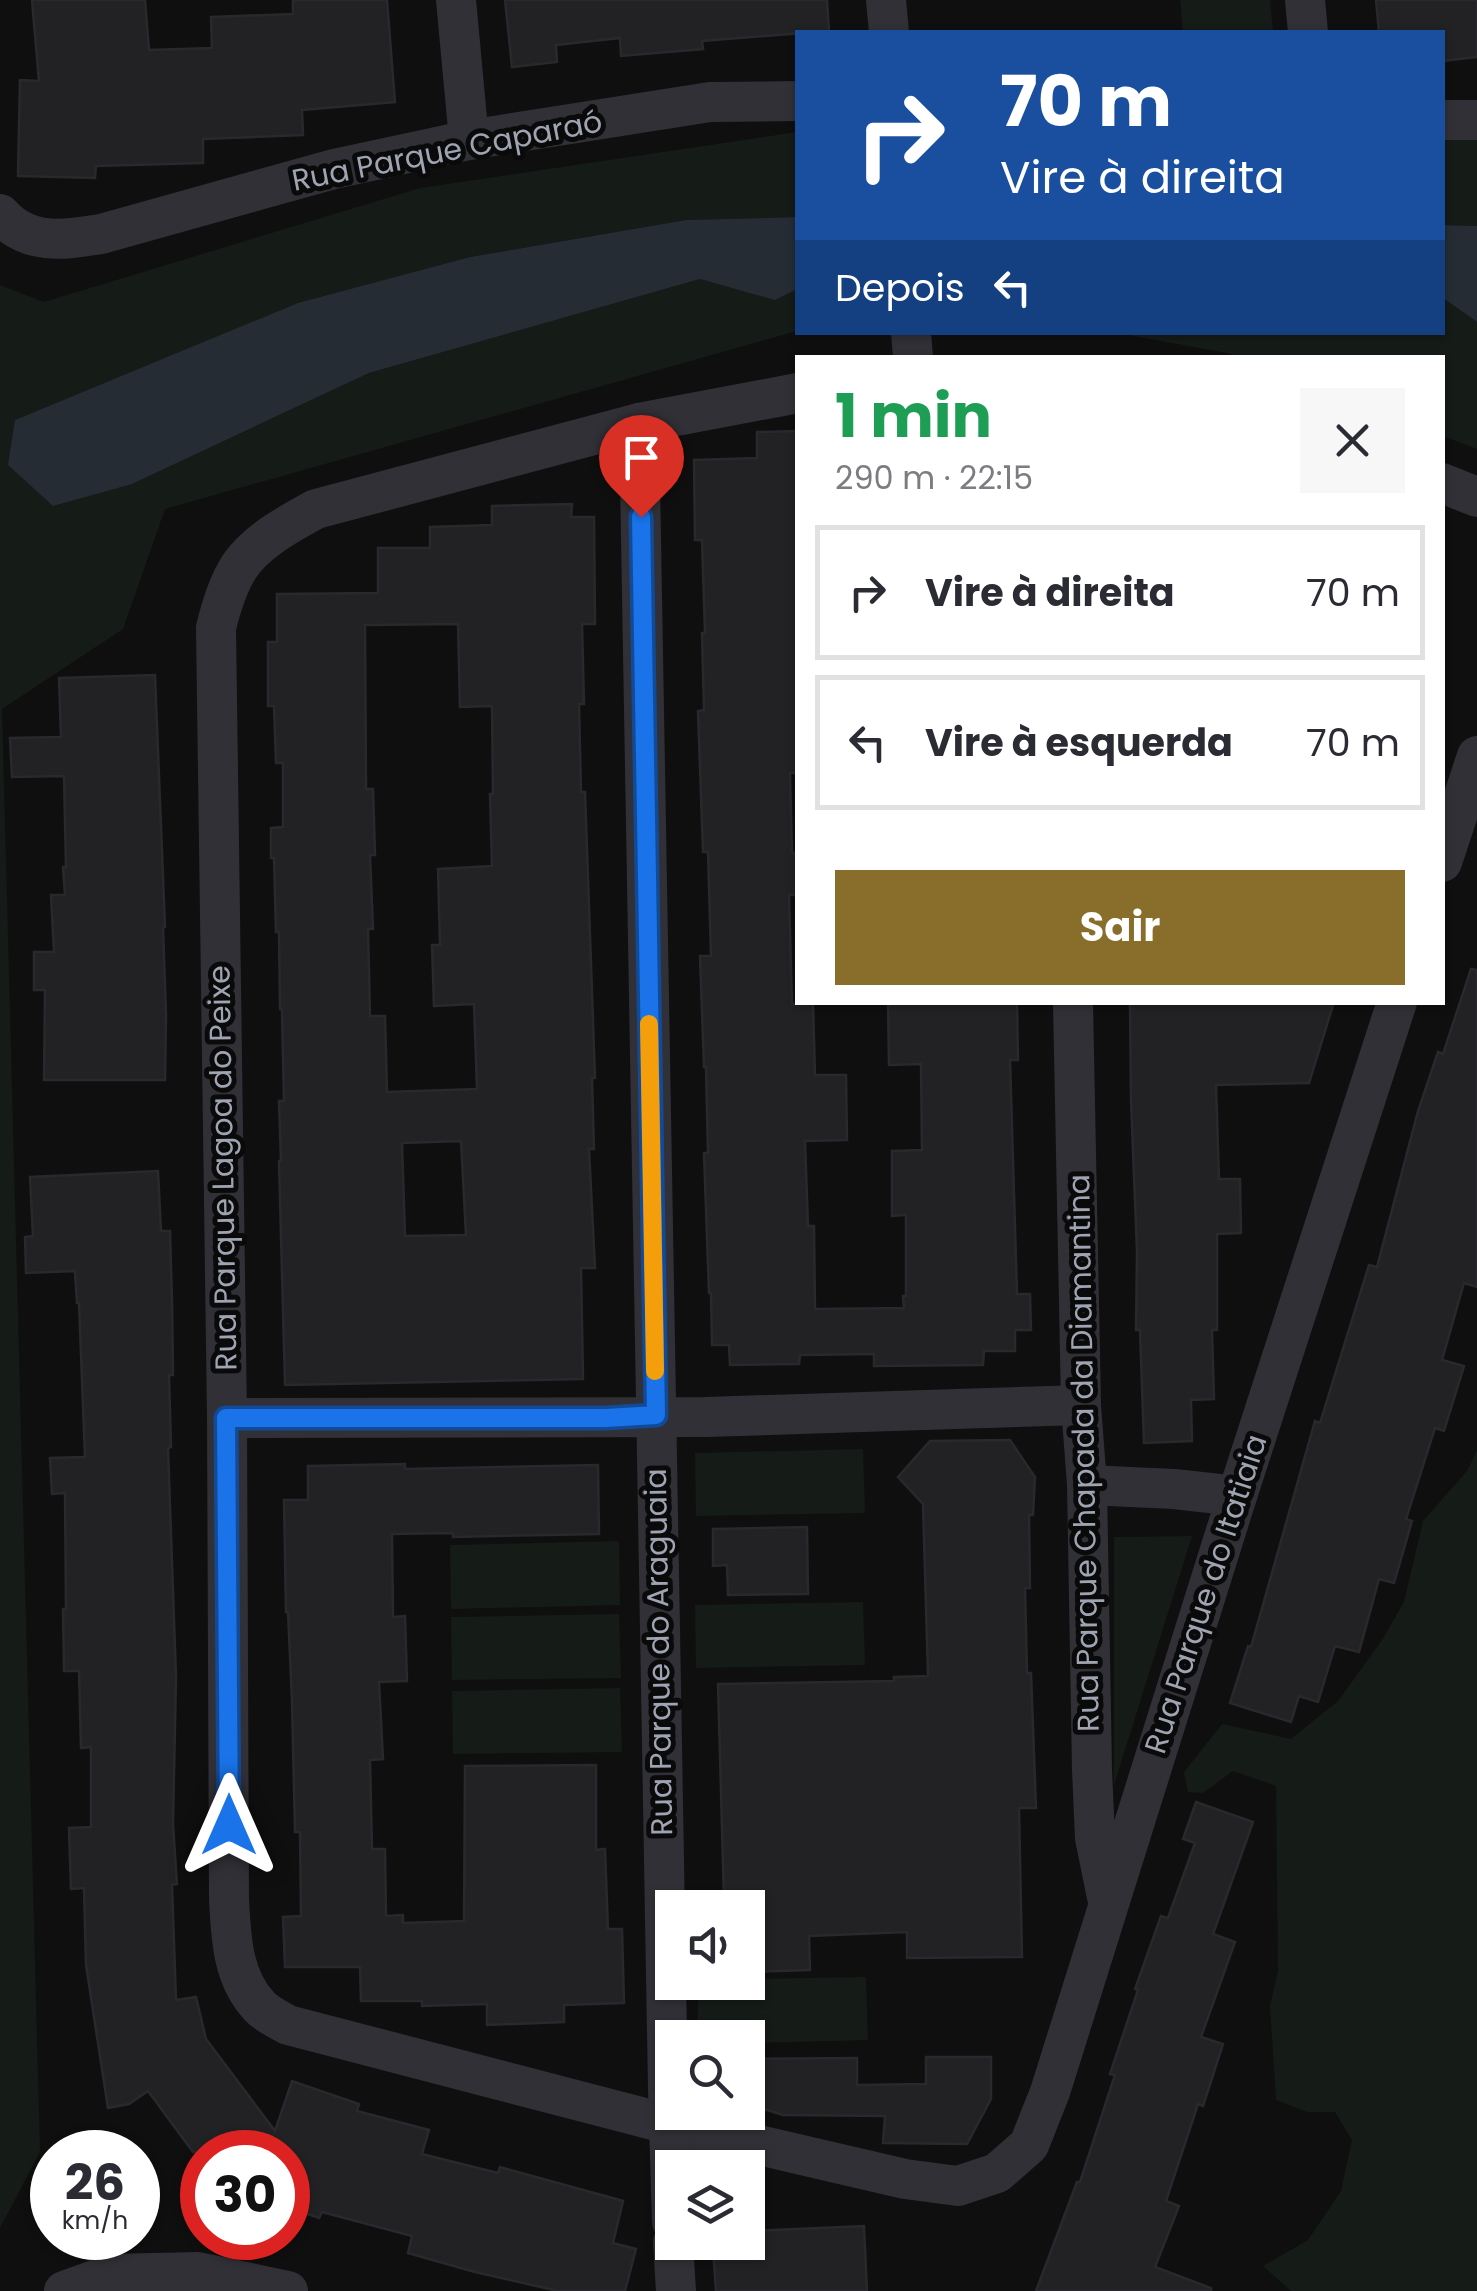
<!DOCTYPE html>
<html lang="pt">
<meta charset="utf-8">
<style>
body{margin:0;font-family:Poppins,sans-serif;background:#f7f7f7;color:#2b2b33;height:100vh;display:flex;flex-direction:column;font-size:38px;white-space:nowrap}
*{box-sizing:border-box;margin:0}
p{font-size:32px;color:#7c7c81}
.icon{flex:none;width:55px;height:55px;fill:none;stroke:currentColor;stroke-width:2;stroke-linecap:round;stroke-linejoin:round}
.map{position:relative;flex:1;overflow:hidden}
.sheet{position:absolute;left:795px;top:355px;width:650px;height:650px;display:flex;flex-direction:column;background:#fff;border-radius:0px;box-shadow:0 2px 8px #0004}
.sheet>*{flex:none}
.guide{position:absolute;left:795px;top:30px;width:650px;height:305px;border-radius:0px;box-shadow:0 2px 8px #0004;background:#1a4fa0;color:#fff;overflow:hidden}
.controls{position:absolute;left:655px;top:1890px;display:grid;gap:20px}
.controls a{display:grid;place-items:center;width:110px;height:110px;border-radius:0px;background:#fff;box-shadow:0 2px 8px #0004;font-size:50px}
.speed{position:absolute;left:30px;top:2130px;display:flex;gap:20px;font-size:50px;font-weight:700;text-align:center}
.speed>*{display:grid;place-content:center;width:130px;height:130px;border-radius:50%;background:#fff;box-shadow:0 2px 8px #0004;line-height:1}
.speed small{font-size:25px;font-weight:400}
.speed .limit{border:15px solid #d22;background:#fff;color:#111}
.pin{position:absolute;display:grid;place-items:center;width:85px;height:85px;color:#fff;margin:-102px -42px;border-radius:50% 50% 50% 0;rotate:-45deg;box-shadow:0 0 10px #0007}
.pin .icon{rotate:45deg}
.me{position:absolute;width:110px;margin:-55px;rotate:0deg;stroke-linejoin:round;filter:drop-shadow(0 0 8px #0008)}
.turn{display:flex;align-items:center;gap:35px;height:210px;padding:0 40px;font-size:45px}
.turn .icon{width:130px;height:130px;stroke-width:2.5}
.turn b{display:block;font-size:70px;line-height:85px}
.then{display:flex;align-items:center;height:95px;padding:0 40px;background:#0003;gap:20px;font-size:38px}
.round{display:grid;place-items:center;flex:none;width:105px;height:105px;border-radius:0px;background:#f7f7f7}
.headline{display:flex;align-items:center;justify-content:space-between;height:170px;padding:0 40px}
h1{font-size:60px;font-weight:700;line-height:75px;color:#1e9e55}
.cta{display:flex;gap:20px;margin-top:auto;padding:20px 40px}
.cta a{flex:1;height:115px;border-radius:0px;background:#886e2a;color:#fff;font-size:40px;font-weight:700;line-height:115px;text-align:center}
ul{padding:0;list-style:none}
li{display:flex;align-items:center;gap:30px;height:135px;margin:0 20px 15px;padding:0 20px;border:5px solid #e1e1e2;border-radius:0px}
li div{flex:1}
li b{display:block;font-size:38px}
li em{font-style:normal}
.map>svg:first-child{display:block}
</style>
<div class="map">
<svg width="1477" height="2291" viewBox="0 0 1477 2291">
<rect width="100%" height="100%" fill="#0f0f10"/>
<g fill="#151b17">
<path d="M 1180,0 L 1270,0 L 1273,32 L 1183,32 Z"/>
<path d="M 797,132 L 797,217 L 686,220 L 470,257 L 298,304 L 15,420 L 132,484 L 369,373 L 700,279 L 775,299 L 797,289 L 797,331 L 165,509 L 123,629 L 2,709 L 40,2152 L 0,2228 L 0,285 L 44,302 L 420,188 Z"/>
<path d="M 1442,138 L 1477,138 L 1477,226 L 1443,225 Z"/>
<path d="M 1443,298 L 1477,322 L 1477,449 L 1443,436 L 1442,358 L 1238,357 L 1227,353 L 1117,333 L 1442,332 Z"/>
<path d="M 863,1449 L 865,1513 L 696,1516 L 695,1453 Z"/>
<path d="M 1477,1450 L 1477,2291 L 1291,2291 L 1263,2266 L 1308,2240 L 1341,2191 L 1352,2140 L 1335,2112 L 1307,2112 L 1276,2100 L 1270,2006 L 1278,1971 L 1276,1786 L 1233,1771 L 1203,1793 L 1188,1792 L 1184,1772 L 1222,1724 L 1291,1739 L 1338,1701 L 1382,1640 L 1404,1602 L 1423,1521 L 1467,1471 Z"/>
<path d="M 1192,1536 L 1114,1785 L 1114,1537 Z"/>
<path d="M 619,1541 L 620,1605 L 451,1609 L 450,1545 Z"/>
<path d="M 863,1602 L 865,1665 L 696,1668 L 695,1605 Z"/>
<path d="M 619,1614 L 621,1678 L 452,1680 L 451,1617 Z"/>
<path d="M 620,1688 L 622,1752 L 453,1754 L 452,1691 Z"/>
<path d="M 866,1977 L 868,2040 L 748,2043 L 748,2038 L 698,2037 L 698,1983 L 748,1982 L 748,1979 Z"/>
</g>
<g fill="#252c34">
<path d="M 797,217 L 797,289 L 775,300 L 700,279 L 369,373 L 132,484 L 53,506 L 8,465 L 15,420 L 298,303 L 470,257 L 686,220 Z"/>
<path d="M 1443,225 L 1477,226 L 1477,322 L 1443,298 Z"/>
</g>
<g fill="#222225" stroke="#29292d" stroke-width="2.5" fill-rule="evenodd">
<path d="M 32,0 L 145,0 L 149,50 L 212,48 L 211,17 L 293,14 L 293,0 L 387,0 L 395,102 L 302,110 L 303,135 L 203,139 L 203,163 L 96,166 L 95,178 L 18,176 L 20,80 L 39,81 Z"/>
<path d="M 505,0 L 827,0 L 829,31 L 702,41 L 703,49 L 621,56 L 620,38 L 556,45 L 557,62 L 512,67 Z"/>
<path d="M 1376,0 L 1477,0 L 1477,57 L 1442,61 L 1442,32 L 1379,32 Z"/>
<path d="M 798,431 L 798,773 L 790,773 L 792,853 L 798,853 L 798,895 L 789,895 L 792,1004 L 813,1003 L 815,1075 L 846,1075 L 847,1140 L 805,1141 L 808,1226 L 814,1226 L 815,1309 L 904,1308 L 903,1296 L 906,1296 L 906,1215 L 892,1216 L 892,1151 L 922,1150 L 921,1064 L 889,1065 L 888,1002 L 1017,1002 L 1018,1060 L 1010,1060 L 1017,1294 L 1030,1294 L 1031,1330 L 1015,1330 L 1015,1351 L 984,1351 L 983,1365 L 874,1366 L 874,1354 L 800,1355 L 799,1364 L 730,1365 L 729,1345 L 712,1345 L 711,1293 L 709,1293 L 704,1153 L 708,1153 L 706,1067 L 704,1067 L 700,956 L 711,956 L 708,852 L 703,852 L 698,711 L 704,710 L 702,633 L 705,633 L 702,540 L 695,540 L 694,460 L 757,458 L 757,432 Z"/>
<path d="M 572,504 L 571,517 L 594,517 L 595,624 L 582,624 L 584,704 L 579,704 L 581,792 L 585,792 L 595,1078 L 592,1078 L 594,1149 L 589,1149 L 595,1268 L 581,1268 L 583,1379 L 285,1385 L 279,1161 L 281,1161 L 279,1101 L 284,1101 L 282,1009 L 280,1009 L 279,932 L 276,932 L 274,858 L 271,858 L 271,828 L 283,827 L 283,763 L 276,763 L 274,706 L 268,706 L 268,642 L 277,642 L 277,594 L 378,593 L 378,548 L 430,548 L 430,527 L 492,525 L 492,506 ZM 458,624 L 460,707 L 492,706 L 493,794 L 490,794 L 492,866 L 438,869 L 440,945 L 432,945 L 434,1006 L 474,1004 L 477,1089 L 387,1092 L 385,1016 L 370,1016 L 368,929 L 373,929 L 370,855 L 375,855 L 373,789 L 366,789 L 365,625 ZM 461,1141 L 466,1235 L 405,1236 L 402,1143 Z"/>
<path d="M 155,675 L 165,927 L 163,927 L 166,1015 L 165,1080 L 44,1080 L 45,990 L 34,990 L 34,952 L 54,952 L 51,895 L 65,895 L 63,867 L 66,867 L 64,776 L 12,777 L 10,738 L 61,737 L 59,678 Z"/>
<path d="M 1471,969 L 1477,970 L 1477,1287 L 1464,1283 L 1442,1360 L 1464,1366 L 1444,1431 L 1435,1428 L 1406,1519 L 1412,1521 L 1394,1583 L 1379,1579 L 1359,1652 L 1335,1646 L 1318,1702 L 1299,1696 L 1291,1722 L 1230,1703 L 1248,1646 L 1251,1647 L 1315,1421 L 1320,1423 L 1369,1265 L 1377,1267 L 1418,1111 L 1438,1052 L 1443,1054 Z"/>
<path d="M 1130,1002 L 1334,1002 L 1309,1083 L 1216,1085 L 1219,1179 L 1240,1179 L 1241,1233 L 1217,1234 L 1217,1330 L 1212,1330 L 1214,1399 L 1191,1400 L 1192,1441 L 1144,1443 L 1140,1330 L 1136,1330 L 1137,1252 L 1131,1099 Z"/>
<path d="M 158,1171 L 161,1231 L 170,1231 L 172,1300 L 173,1375 L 169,1375 L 171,1447 L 168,1448 L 176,1677 L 173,1824 L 177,1884 L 172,1885 L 176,2000 L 196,1997 L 206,2039 L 275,2131 L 292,2081 L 359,2104 L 357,2111 L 429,2130 L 422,2154 L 498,2173 L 500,2167 L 623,2201 L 613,2243 L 636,2249 L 625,2291 L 558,2291 L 475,2272 L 408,2253 L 412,2236 L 322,2212 L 319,2218 L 288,2207 L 288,2152 L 193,2152 L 148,2091 L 129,2104 L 108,2108 L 86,1965 L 84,1888 L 71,1889 L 69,1828 L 91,1827 L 91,1747 L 81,1748 L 79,1671 L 64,1671 L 63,1609 L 66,1609 L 65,1493 L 52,1494 L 50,1458 L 85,1457 L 79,1303 L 77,1303 L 75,1271 L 26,1273 L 25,1237 L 33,1236 L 30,1177 Z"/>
<path d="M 1010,1440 L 1035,1477 L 1033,1515 L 1029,1515 L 1030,1588 L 1025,1588 L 1027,1673 L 1031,1673 L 1036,1808 L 1019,1808 L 1022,1957 L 907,1958 L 907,1932 L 809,1936 L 810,1970 L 748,1972 L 748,1899 L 724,1900 L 718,1684 L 894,1681 L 894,1677 L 928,1676 L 923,1504 L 898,1477 L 930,1441 Z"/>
<path d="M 405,1464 L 405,1469 L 598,1465 L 599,1534 L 453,1537 L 453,1533 L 392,1534 L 393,1617 L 405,1616 L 407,1681 L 379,1682 L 383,1759 L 370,1760 L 372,1849 L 385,1849 L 386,1916 L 403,1915 L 403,1923 L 464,1921 L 465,1766 L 596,1765 L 596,1850 L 605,1849 L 608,1929 L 622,1929 L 624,2003 L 564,2005 L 564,2022 L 487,2025 L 487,2004 L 422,2006 L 422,2001 L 361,2001 L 360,1967 L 285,1967 L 283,1917 L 301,1916 L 300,1832 L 295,1832 L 292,1701 L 288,1612 L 286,1612 L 284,1500 L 308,1500 L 308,1466 Z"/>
<path d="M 807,1527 L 808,1594 L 728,1595 L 727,1565 L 713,1566 L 713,1529 Z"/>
<path d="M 1196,1802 L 1253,1822 L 1213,1934 L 1235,1942 L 1201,2037 L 1223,2044 L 1203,2106 L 1198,2104 L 1166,2201 L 1179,2206 L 1155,2267 L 1211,2288 L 1211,2291 L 1036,2291 L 1077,2182 L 1080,2182 L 1115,2075 L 1110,2074 L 1138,1990 L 1135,1989 L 1161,1916 L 1168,1918 L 1195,1843 L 1183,1839 Z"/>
<path d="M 926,2057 L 991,2057 L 991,2099 L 967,2144 L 883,2143 L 885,2116 L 783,2115 L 748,2104 L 748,2059 L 857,2058 L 857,2085 L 926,2084 Z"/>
<path d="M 864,2226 L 867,2291 L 716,2291 L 713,2248 L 744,2245 L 743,2242 L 748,2242 L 748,2231 Z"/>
</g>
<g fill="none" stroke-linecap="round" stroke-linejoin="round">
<g stroke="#303036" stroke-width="40">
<path d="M 456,0 L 469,140"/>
<path d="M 886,0 L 889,32"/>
<path d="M 1305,0 L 1308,32"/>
<path d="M 1442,120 L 1477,120"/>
<path d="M 0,214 C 28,246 63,240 101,234 L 334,169 L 469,140 L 710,102 L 798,101"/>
<path d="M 911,332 L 913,358"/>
<path d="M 798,393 L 639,423 L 316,509 C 289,524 256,541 239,567 C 227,586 221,607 216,628 L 227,1418 L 229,1899 C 231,1937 232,1978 260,2007 C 268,2015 279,2020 288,2025 L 668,2124 L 905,2179 L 958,2186 L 997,2173 L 1029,2145 L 1050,2092 L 1237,1496 L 1397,1002"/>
<path d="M 639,423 L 668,2090 L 672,2222"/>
<path d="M 1442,483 L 1477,497"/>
<path d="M 1442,862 L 1477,756"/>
<path d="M 1073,1002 L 1081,1405 L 1087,1485 L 1092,1770 L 1095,1838 L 1107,1897"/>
<path d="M 227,1418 L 705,1417 L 1081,1405"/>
<path d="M 1087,1485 L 1174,1489 L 1237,1496"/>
<path d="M 673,2242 L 676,2291"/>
<path d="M 64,2291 L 111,2274 L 198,2272 L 288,2291"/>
</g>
</g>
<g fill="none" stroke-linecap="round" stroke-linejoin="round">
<defs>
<path id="route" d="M 229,1825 L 226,1418 L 606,1418 L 656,1415 L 641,517"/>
</defs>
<use href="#route" stroke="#114b97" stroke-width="25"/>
<use href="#route" stroke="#1a73e8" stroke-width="18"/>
<path stroke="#f59e0b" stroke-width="18" d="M 649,1024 L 655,1371"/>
</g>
<g text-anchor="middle" stroke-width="10" stroke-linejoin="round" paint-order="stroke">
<g font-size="30" fill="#9fa4b2" stroke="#0a0a0b">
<text transform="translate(447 151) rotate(-11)" y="10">Rua Parque Caparaó</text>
<text transform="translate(223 1168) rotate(-91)" y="10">Rua Parque Lagoa do Peixe</text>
<text transform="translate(1084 1453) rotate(-91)" y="10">Rua Parque Chapada da Diamantina</text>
<text transform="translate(1206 1594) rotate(-72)" y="10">Rua Parque do Itatiaia</text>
<text transform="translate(659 1652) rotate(-91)" y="10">Rua Parque do Araguaia</text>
</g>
</g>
</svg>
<div class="controls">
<a><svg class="icon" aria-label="sound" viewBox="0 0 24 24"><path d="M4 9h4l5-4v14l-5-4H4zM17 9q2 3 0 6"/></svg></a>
<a><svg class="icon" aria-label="search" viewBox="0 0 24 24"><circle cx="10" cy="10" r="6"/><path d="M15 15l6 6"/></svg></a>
<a><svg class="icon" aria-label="layers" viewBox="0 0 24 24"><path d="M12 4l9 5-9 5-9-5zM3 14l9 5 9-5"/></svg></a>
</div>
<div class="speed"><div>26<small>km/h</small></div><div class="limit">30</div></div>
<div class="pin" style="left:641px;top:517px;background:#d93025"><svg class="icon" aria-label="arrive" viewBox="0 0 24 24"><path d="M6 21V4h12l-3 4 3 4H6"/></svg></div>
<svg class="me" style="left:229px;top:1825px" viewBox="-20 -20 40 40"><path d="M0-17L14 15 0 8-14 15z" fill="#1a73e8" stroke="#fff" stroke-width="4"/></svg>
<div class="guide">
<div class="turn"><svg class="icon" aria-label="right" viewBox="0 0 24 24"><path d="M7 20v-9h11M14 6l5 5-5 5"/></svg><div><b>70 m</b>Vire à direita</div></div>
<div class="then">Depois<svg class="icon" aria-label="left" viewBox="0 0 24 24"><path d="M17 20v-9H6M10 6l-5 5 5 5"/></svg></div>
</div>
<section class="sheet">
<div class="headline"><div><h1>1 min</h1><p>290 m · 22:15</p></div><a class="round"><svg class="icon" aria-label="close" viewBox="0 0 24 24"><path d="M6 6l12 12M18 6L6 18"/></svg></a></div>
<ul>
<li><svg class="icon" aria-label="right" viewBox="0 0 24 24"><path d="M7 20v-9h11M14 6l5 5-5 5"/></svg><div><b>Vire à direita</b></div><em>70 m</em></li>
<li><svg class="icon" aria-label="left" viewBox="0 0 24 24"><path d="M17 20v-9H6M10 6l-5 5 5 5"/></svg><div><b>Vire à esquerda</b></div><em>70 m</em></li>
</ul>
<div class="cta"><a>Sair</a></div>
</section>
</div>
